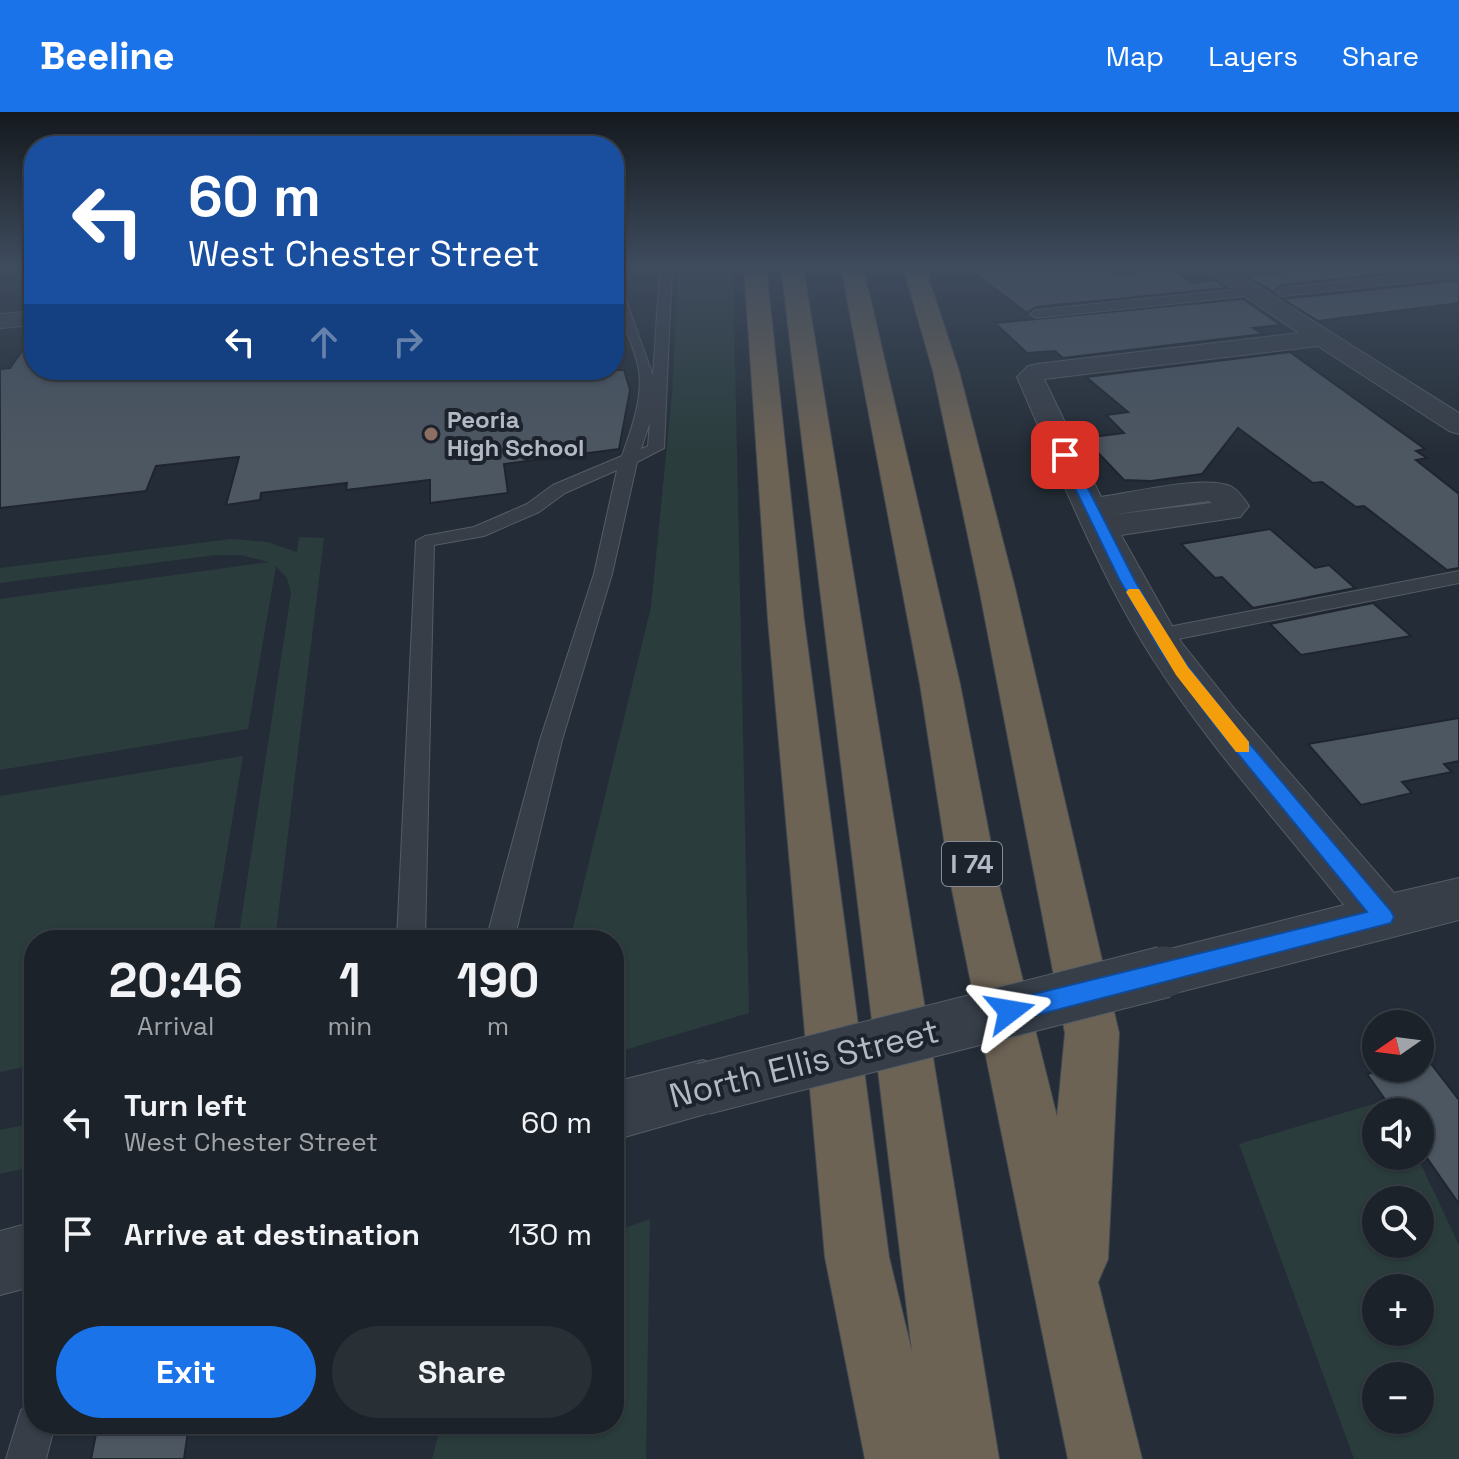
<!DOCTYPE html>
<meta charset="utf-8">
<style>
body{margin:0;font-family:"Space Grotesk",sans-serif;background:#282f35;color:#f1f3f6;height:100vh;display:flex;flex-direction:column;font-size:30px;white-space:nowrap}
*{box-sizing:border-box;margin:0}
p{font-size:26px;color:#a0a4a8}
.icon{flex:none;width:44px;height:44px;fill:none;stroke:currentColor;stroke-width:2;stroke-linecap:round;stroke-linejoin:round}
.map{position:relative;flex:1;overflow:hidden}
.sheet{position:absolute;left:24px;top:818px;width:600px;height:504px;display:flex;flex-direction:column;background:#1b2229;border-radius:32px;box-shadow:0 2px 6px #0004,0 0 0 2px #393f46}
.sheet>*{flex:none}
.banner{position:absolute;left:24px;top:24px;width:600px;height:244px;border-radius:32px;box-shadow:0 2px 6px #0004,0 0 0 2px #393f46;background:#1a4fa0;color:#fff;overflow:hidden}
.needle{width:52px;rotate:256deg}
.buttons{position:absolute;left:1362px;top:898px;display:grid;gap:16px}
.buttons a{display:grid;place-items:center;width:72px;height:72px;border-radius:50%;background:#1b2229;box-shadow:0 2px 6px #0004,0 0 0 2px #393f46;font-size:40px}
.pin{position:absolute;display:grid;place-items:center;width:68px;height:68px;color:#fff;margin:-34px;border-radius:16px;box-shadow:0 4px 12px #0006}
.me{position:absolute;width:88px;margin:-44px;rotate:76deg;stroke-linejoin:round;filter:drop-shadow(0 0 6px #0008)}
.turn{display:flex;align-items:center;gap:28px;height:168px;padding:0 32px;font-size:36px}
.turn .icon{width:104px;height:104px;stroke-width:2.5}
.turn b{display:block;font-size:56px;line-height:68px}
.lanes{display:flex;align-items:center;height:76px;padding:0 32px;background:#0003;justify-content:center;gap:40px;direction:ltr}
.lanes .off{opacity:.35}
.eta{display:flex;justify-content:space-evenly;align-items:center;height:136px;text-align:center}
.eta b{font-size:48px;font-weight:700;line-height:56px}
.cta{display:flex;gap:16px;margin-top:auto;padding:16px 32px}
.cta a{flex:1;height:92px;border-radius:48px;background:#1a73e8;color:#fff;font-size:32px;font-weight:700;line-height:92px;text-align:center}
.cta a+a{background:#282f35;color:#f1f3f6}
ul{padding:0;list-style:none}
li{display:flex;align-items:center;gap:24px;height:112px;padding:0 32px}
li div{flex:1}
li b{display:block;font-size:30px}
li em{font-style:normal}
header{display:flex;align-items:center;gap:48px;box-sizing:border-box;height:112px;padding:0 40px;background:#1a73e8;color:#fff}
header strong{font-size:38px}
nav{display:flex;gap:44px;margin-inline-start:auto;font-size:28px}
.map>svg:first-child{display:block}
</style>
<header>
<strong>Beeline</strong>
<nav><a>Map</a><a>Layers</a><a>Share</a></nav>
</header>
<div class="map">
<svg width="1459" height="1347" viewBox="0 0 1459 1347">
<rect width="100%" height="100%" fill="#242d37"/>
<g fill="#2a3c3c" fill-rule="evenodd">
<path d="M 733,155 L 749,901 L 614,941 L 614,828 L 570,828 L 651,495 L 672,282 L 678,160 Z"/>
<path d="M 299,425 L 324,426 L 275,828 L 238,828 L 291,481 L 287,466 L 276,454 L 248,617 L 0,658 L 0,487 L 269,450 L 241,443 L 215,443 L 0,471 L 0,456 L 231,427 L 267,430 L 297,440 Z"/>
<path d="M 243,644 L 212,828 L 34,828 L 34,953 L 0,960 L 0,684 Z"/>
<path d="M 1390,987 L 1396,1000 L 1376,1000 L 1376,1044 L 1417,1044 L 1459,1133 L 1459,1347 L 1354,1347 L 1239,1032 ZM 1376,1088 L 1420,1088 L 1420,1132 L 1376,1132 ZM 1376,1176 L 1420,1176 L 1420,1220 L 1376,1220 ZM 1376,1264 L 1420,1264 L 1420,1308 L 1376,1308 Z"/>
<path d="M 34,1011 L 34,1054 L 0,1062 L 0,1018 Z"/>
<path d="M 650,1107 L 646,1347 L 432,1347 L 441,1312 L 614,1312 L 614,1120 Z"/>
</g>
<g fill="#4d5762" stroke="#1f252e" stroke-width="2">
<path d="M 966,155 L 1105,155 L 1113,161 L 1172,157 L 1192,171 L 1215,168 L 1226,176 L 1036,195 L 1027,201 Z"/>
<path d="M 1324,155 L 1426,155 L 1431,157 L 1282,173 L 1273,180 L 1247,164 Z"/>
<path d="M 1453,169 L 1459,171 L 1459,191 L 1318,209 L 1283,187 Z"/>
<path d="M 1243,187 L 1281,213 L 1253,216 L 1263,222 L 1063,246 L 1055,239 L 1027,241 L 995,211 Z"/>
<path d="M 34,222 L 34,258 L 624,258 L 630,278 L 619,337 L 504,352 L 508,381 L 430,391 L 430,368 L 346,378 L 347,371 L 261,381 L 260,388 L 226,393 L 239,345 L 156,354 L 146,379 L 0,396 L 0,257 L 10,256 Z"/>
<path d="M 1290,240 L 1425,337 L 1416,339 L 1427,346 L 1416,348 L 1459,382 L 1459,456 L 1447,458 L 1364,394 L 1356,395 L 1322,370 L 1313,371 L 1238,316 L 1202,362 L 1151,369 L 1124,368 L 1084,326 L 1124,321 L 1106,303 L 1128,300 L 1086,265 Z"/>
<path d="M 1270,417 L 1315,456 L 1329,453 L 1355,476 L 1253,496 L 1222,465 L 1215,466 L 1181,432 Z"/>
<path d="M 1373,491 L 1411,524 L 1301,543 L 1270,512 Z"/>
<path d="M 1459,606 L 1459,649 L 1444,652 L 1452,660 L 1402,670 L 1412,681 L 1361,693 L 1308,632 Z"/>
<path d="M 1428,948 L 1459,988 L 1459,1092 L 1420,1036 L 1420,1000 L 1394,1000 L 1367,962 L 1392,956 L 1420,956 L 1420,950 Z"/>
<path d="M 98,1312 L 189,1312 L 184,1347 L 91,1347 Z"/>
</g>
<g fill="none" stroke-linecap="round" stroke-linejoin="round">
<defs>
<g id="service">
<path d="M 660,155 L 672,155 L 664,336 L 637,350 L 612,462 L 562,628 L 514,828 L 486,828 L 540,628 L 594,462 L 617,358 L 565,381 L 539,400 L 484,424 L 434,433 L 425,828 L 397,828 L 416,429 L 425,424 L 474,415 L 527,392 L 553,373 L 622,344 C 631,318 643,287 639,258 C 633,226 614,201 614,167 L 620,171 L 653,264 ZM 650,310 L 648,334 L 641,337 Z"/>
<path d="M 1459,157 L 1459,165 L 1282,184 L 1276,180 L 1282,176 Z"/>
<path d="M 1251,176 L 1255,177 L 1255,183 L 1036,206 L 1030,202 L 1036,198 Z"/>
<path d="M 1459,459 L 1459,471 L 1158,531 L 1148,524 L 1158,517 Z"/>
<path d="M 34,1293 L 34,1312 L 55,1312 L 46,1347 L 6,1347 L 21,1298 Z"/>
</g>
<g id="minor">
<path d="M 1201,155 L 1227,155 L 1459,301 L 1459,322 L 1449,319 L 1318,234 L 1044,267 L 1101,385 C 1130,381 1208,362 1232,375 C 1239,379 1245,388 1249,394 L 1240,405 L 1121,423 L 1181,530 L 1237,600 L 1394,781 L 1459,766 L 1459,808 L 1164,884 L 1146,877 L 1138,860 L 1146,843 L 1344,793 C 1279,711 1207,632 1151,544 C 1096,457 1058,358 1017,265 L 1028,254 L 1037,252 L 1299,221 ZM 1209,389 L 1212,391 L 1110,403 Z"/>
<path d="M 703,948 L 723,957 L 732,977 L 723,997 L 614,1028 L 614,970 Z"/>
<path d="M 34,1110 L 34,1174 L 0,1183 L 0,1119 Z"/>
</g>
<path id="tertiary" d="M 34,199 L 34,213 L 0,216 L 0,202 Z"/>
<g id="motorway">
<path d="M 744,155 L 766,155 L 804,508 L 889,1145 L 912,1240 L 781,155 L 803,155 L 999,1347 L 865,1347 L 825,1145 L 768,508 Z"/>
<path d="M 841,155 L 863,155 L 960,572 L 999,773 L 1057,1005 L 1065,921 L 979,476 L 933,259 L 903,155 L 925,155 L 959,259 L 1015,476 L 1119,921 L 1108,1147 L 1098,1170 L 1142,1347 L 1068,1347 L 951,773 L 920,572 Z"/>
</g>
</defs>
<use href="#service" stroke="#555c65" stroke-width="2"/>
<use href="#minor" stroke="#555c65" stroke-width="2"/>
<use href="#tertiary" stroke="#555c65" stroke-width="2"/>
<use href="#motorway" stroke="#424952" stroke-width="2"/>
<use href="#service" fill="#373e48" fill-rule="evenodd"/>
<use href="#minor" fill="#373e48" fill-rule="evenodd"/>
<use href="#tertiary" fill="#373e48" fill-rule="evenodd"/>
<use href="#motorway" fill="#6d6355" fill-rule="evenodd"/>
<defs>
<path id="minor-bridge" d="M 703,977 L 1164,860"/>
</defs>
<use href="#minor-bridge" stroke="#555c65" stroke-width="53" stroke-linecap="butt"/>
<use href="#minor-bridge" stroke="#373e48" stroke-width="51"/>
</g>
<linearGradient id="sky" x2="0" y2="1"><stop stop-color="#14191e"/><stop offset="0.45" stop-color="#3f4c5e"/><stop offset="1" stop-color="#3f4c5e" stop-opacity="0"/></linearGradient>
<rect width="1459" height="343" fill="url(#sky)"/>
<path fill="#1a73e8" stroke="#114b97" stroke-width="2" d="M 1065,339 L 1071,343 L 1134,467 L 1172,533 L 1228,606 L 1391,799 L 1394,805 L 1391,811 L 1010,910 L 1003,906 L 999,899 L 1003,891 L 1010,888 L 1367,800 L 1216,615 L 1161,540 L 1119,467 L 1059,343 Z"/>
<path fill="#f59e0b" d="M 1129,477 L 1139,477 L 1188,555 L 1249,630 L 1249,640 L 1236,640 L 1176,563 L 1126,480 Z"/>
<circle fill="#8d6e63" stroke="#1d232c" stroke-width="3" cx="431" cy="322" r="8"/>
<g text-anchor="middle" stroke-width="8" stroke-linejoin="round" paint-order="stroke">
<g font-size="24" font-weight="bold" fill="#b2b9c4" stroke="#1d232c" text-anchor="start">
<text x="447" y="316">Peoria<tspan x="447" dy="28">High School</tspan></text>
</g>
<rect fill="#1d232c" stroke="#858c96" stroke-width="2" x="942" y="730" width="60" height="44" rx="6"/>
<g font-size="26" font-weight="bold" fill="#b2b9c4">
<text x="972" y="761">I 74</text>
</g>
<g font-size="34" fill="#b2b9c4" stroke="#1d232c">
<text transform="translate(804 951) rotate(-14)" y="12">North Ellis Street</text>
</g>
</g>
</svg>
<div class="buttons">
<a><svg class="needle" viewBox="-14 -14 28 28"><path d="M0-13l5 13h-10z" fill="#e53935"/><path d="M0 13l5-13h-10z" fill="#a0a4a8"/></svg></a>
<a><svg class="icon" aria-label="sound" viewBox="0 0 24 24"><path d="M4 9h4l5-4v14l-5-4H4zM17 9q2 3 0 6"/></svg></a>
<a><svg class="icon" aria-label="search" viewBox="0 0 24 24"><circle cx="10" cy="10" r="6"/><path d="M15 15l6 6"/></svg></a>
<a>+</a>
<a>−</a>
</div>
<div class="pin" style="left:1065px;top:343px;background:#d93025"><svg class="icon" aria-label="arrive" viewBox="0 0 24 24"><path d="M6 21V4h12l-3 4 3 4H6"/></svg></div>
<svg class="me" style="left:1010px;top:899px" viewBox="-20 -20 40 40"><path d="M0-17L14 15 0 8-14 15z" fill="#1a73e8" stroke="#fff" stroke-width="4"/></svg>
<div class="banner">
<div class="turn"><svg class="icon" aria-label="left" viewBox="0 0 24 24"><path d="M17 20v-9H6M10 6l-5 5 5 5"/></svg><div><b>60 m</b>West Chester Street</div></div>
<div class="lanes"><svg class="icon" aria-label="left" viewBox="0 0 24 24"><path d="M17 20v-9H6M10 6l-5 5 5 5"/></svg><svg class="icon off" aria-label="ahead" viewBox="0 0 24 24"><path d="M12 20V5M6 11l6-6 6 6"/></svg><svg class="icon off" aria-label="right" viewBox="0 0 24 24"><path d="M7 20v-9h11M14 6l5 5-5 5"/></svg></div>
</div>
<section class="sheet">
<div class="eta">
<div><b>20:46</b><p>Arrival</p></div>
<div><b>1</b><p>min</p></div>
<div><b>190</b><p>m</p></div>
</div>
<ul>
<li><svg class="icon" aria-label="left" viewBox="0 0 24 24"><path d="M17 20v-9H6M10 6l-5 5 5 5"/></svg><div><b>Turn left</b><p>West Chester Street</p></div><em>60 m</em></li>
<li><svg class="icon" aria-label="arrive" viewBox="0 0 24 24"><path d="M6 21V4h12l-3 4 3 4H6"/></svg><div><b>Arrive at destination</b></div><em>130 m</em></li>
</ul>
<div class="cta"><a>Exit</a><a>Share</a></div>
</section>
</div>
